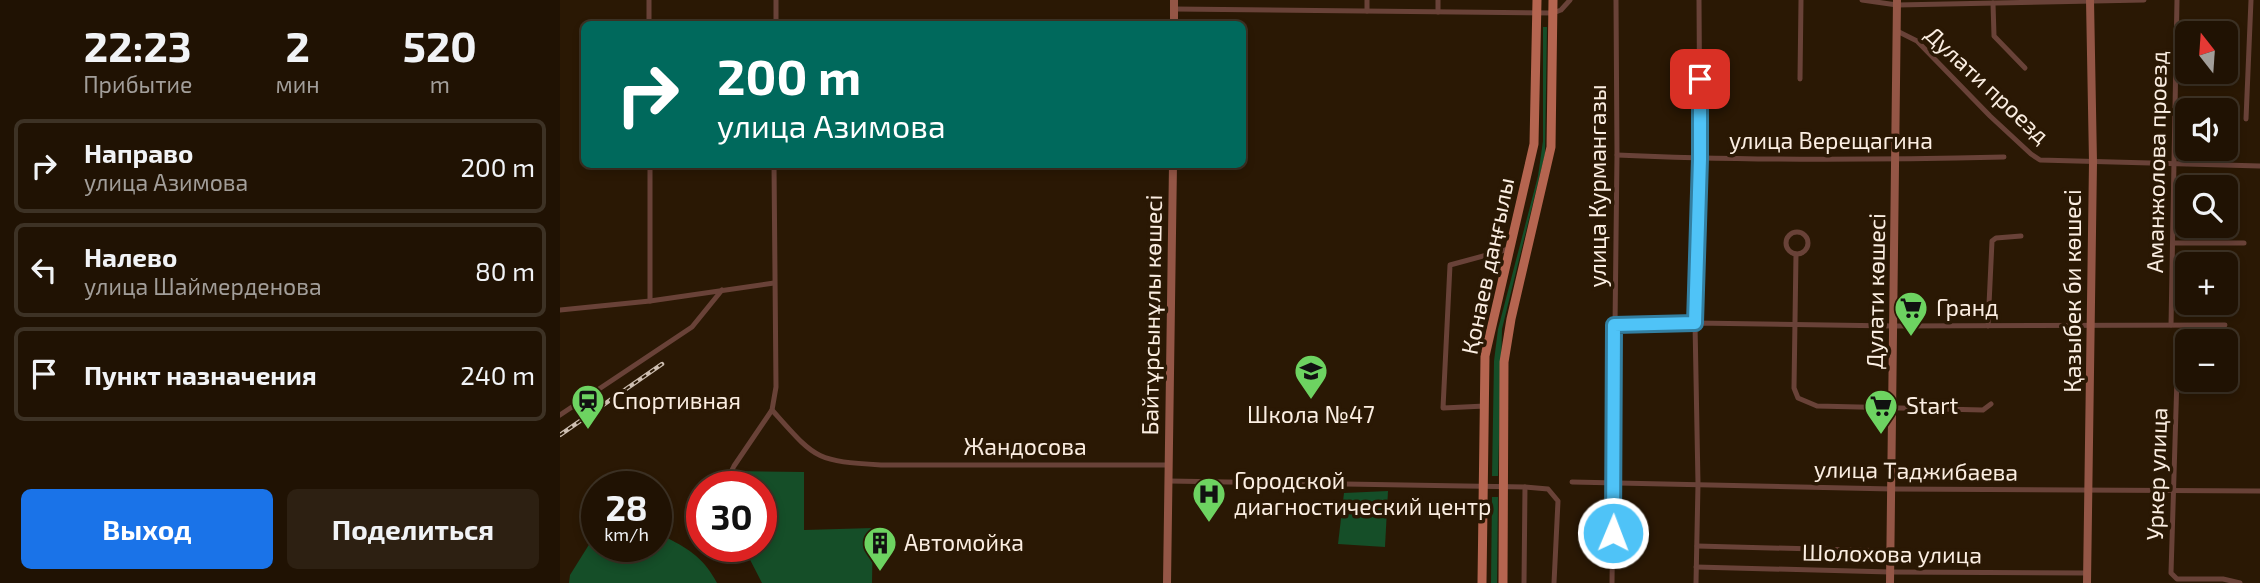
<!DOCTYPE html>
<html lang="ru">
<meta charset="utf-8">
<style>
body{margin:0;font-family:"Exo 2",sans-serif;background:#2d2012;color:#f1f3f6;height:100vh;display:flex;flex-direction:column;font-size:26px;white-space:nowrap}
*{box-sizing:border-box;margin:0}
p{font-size:23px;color:#a29e9a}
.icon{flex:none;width:38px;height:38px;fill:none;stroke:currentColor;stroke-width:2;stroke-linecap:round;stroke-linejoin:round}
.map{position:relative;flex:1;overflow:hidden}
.details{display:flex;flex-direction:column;background:#201203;width:560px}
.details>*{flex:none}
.banner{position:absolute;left:21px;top:21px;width:665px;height:147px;border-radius:10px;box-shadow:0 4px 10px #0003,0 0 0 2px #3d3225;background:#00695c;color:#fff;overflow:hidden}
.needle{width:46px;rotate:343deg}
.controls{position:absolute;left:1615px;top:21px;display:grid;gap:14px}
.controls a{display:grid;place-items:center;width:63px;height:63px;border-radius:10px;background:#201203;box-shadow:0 4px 10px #0003,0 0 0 2px #3d3225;font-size:35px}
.speed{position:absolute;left:21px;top:471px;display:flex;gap:14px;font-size:35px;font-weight:700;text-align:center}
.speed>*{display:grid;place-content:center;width:91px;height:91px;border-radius:50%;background:#201203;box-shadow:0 4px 10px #0003,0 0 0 2px #3d3225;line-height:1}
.speed small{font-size:18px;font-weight:400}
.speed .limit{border:10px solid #d22;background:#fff;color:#111}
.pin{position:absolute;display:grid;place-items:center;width:60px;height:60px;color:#fff;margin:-30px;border-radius:14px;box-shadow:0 4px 10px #0006}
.me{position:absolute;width:77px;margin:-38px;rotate:1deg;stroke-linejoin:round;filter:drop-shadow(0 0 5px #0008)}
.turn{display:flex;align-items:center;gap:24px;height:147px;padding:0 21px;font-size:32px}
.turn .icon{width:91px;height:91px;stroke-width:2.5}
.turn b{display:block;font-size:49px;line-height:60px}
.eta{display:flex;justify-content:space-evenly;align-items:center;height:119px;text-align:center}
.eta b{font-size:42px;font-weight:700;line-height:49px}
.action{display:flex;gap:14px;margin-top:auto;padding:14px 21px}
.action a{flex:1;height:80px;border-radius:10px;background:#1a73e8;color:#fff;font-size:28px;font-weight:700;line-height:80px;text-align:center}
.action a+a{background:#2d2012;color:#f1f3f6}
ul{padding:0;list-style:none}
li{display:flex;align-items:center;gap:21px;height:94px;margin:0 14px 10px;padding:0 7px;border:4px solid #3d3225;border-radius:10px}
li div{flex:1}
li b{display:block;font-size:26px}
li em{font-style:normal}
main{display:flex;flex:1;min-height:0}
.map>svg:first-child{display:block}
</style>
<main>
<section class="details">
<div class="eta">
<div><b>22:23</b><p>Прибытие</p></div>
<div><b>2</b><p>мин</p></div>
<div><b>520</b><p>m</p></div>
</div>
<ul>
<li><svg class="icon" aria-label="right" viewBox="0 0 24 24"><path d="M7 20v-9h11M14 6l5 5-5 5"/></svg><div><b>Направо</b><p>улица Азимова</p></div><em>200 m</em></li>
<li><svg class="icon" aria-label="left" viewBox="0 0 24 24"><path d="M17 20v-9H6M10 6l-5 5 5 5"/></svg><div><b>Налево</b><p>улица Шаймерденова</p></div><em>80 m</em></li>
<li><svg class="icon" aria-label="arrive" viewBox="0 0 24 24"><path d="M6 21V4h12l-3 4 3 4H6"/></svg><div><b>Пункт назначения</b></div><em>240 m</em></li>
</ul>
<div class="action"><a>Выход</a><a>Поделиться</a></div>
</section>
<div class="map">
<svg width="1700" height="583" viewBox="0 0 1700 583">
<rect width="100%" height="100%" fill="#2a1804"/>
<g fill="#154e28">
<path d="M 983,27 L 987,27 L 985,154 L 942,329 L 938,476 L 932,476 L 934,361 L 938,329 L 978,176 L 983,141 Z"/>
<path d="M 174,471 L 244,472 L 244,530 L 313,528 L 312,583 L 202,583 L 183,546 L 201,546 L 201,486 L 167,486 Z"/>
<path d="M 828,491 L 825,547 L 778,544 L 784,493 Z"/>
<path d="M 932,497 L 938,497 L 937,583 L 931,583 Z"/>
<path d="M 96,515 L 98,522 L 111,526 L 107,538 C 130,549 145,560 157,583 L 9,583 L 10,575 L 30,543 L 27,531 L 37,528 L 37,546 L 96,546 Z"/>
</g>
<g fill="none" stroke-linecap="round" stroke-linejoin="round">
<g stroke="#694238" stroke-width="5">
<path d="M 89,0 L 89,24"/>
<path d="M 1302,0 L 1337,5 L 1584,0"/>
<path d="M 1433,3 L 1434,36 L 1465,68"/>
<path d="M 614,9 L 993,13 L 1001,10 L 1010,0"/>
<path d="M 807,11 L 807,0"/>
<path d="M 878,12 L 878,0"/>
<path d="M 216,24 L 216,0"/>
<path d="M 1337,31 L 1357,41 L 1430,116 L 1471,154 L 1480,160 L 1700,166"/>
<path d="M 1240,79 L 1241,0"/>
<path d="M 1686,119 L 1691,0"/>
<path d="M 1057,155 C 1186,161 1315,160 1444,157"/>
<path d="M 90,164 L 90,301"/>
<circle cx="1237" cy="243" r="11"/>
<path d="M 1613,243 L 1684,243"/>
<path d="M 1236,254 L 1234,388 L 1238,398 L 1257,406 L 1423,410 L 1431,404"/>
<path d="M 0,310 L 90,301 L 214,283"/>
<path d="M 1054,325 L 1135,323 L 1334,326 L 1665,325"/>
<path d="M 1611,325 L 1617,0"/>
<path d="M 1428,326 L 1432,241 L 1436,238 L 1461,236"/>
<path d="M 1666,351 L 1667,350"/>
<path d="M 1628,374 L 1617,377 L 1611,573 L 1617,579 L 1663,579 L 1680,583"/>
<path d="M 925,406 L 883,408 L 890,265 L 949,249"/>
<path d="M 212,410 C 256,459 254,461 321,465 L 609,465"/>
<path d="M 0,415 L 132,327 L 162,290"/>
<path d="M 609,481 L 965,487 L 964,583"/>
<path d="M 1012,482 L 1332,489 L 1700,491"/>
<path d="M 164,486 L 174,466 L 212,410 L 216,387 L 214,164"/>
<path d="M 965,487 L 988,489 L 998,501 L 994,583"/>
<path d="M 1137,546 L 1332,551"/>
<path d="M 1136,567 L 1330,572 L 1527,573"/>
<path d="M 1052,583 L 1057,155 L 1056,0"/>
<path d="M 1136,583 L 1138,484 L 1135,323 L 1140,158 L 1139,0"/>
</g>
<g stroke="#945646" stroke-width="8">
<path d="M 614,24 L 614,0"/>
<path d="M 607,583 L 613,164"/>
<path d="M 1330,583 L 1337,0"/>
<path d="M 1527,583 L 1533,162 L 1530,0"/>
</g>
<g stroke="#b56550" stroke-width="9">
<path d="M 922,583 L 925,356 L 974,144 L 977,0"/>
<path d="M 943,583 L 944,362 L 951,319 L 991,147 L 993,0"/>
</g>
<defs>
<path id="rail" d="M 0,435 L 102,364"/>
</defs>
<use href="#rail" stroke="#cdbeb1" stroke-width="4.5"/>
<use href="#rail" stroke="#2a1804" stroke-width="2" stroke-dasharray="5" stroke-linecap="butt"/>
</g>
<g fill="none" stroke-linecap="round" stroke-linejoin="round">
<defs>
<path id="route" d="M 1053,533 L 1054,325 L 1135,323 L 1140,159 L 1140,79"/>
</defs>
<use href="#route" stroke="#337fa1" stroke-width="18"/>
<use href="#route" stroke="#4fc3f7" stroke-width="12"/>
</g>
<defs>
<symbol id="supermarket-pin" viewBox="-11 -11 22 30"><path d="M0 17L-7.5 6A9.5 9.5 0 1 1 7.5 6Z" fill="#6dd361" stroke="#2a1804"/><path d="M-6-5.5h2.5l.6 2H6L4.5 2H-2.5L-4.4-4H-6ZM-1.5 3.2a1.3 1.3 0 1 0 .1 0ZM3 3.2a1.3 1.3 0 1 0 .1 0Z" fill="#111"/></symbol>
<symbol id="school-pin" viewBox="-11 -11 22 30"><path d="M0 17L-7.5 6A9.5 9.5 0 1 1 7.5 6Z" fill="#6dd361" stroke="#2a1804"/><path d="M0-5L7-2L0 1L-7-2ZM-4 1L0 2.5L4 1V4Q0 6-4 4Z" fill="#111"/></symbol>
<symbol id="station-pin" viewBox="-11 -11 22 30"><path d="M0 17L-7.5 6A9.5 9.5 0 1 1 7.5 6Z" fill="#6dd361" stroke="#2a1804"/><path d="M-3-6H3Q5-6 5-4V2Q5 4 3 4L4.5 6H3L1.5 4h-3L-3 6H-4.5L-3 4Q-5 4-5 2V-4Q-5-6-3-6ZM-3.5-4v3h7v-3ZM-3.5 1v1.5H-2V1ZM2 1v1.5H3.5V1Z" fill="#111"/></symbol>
<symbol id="hospital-pin" viewBox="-11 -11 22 30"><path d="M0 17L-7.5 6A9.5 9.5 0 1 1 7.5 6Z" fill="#6dd361" stroke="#2a1804"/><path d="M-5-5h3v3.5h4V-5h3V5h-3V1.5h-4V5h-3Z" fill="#111"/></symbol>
<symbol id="building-pin" viewBox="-11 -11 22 30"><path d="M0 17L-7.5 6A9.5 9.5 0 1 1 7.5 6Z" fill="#6dd361" stroke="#2a1804"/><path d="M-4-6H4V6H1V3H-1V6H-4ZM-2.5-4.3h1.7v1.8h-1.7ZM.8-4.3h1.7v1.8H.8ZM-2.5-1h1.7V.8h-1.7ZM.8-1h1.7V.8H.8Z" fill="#111"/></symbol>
</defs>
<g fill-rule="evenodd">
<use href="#supermarket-pin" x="1332" y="289" width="38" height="52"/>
<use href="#school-pin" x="732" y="352" width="38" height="52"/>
<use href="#station-pin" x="9" y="382" width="38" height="52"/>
<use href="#supermarket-pin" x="1302" y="387" width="38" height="52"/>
<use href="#hospital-pin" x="630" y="475" width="38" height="52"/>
<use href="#building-pin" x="301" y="524" width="38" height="52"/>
</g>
<g text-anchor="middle" stroke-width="7" stroke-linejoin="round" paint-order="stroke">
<g font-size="23" fill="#fbeee2" stroke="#2a1804">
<text transform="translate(1427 85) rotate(43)" y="8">Дулати проезд</text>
<text x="1271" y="149">улица Верещагина</text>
<text transform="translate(1597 162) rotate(-89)" y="8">Аманжолова проезд</text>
<text transform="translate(1038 186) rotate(-90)" y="8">улица Курмангазы</text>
<text transform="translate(928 266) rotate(-78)" y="8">Қонаев даңғылы</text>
<text transform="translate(1316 291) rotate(-89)" y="8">Дулати көшесі</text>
<text transform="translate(1513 291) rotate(-90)" y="8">Қазыбек би көшесі</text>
<text transform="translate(592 315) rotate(-89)" y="8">Байтұрсынұлы көшесі</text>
<text x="465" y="455">Жандосова</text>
<text transform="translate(1356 471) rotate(1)" y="8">улица Таджибаева</text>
<text transform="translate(1597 474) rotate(-88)" y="8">Уркер улица</text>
<text transform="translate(1332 554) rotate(1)" y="8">Шолохова улица</text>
</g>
<g font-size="23" fill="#fbeee2" stroke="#2a1804" text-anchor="start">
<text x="1376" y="316">Гранд</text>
<text x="52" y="409">Спортивная</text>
<text x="1346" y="414">Start</text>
<text x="751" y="423" text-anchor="middle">Школа №47</text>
<text x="674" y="489">Городской<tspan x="674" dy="26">диагностический центр</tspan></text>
<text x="344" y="551">Автомойка</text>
</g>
</g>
</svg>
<div class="controls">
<a><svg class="needle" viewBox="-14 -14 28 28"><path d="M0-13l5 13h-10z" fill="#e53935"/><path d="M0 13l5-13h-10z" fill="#a29e9a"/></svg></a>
<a><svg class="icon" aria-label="sound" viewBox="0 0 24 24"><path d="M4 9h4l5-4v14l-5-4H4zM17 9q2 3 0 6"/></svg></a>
<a><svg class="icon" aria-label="search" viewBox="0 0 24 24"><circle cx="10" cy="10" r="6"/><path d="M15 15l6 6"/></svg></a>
<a>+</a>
<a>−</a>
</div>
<div class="speed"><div>28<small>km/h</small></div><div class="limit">30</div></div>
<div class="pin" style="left:1140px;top:79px;background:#d93025"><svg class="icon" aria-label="arrive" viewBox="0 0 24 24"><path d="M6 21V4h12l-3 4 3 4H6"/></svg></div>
<svg class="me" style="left:1053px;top:533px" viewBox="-20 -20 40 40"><circle r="17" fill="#4fc3f7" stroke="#fff" stroke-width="3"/><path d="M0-11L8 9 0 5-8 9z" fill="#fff"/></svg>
<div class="banner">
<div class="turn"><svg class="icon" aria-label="right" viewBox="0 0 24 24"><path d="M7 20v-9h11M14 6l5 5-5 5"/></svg><div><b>200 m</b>улица Азимова</div></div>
</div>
</div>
</main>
